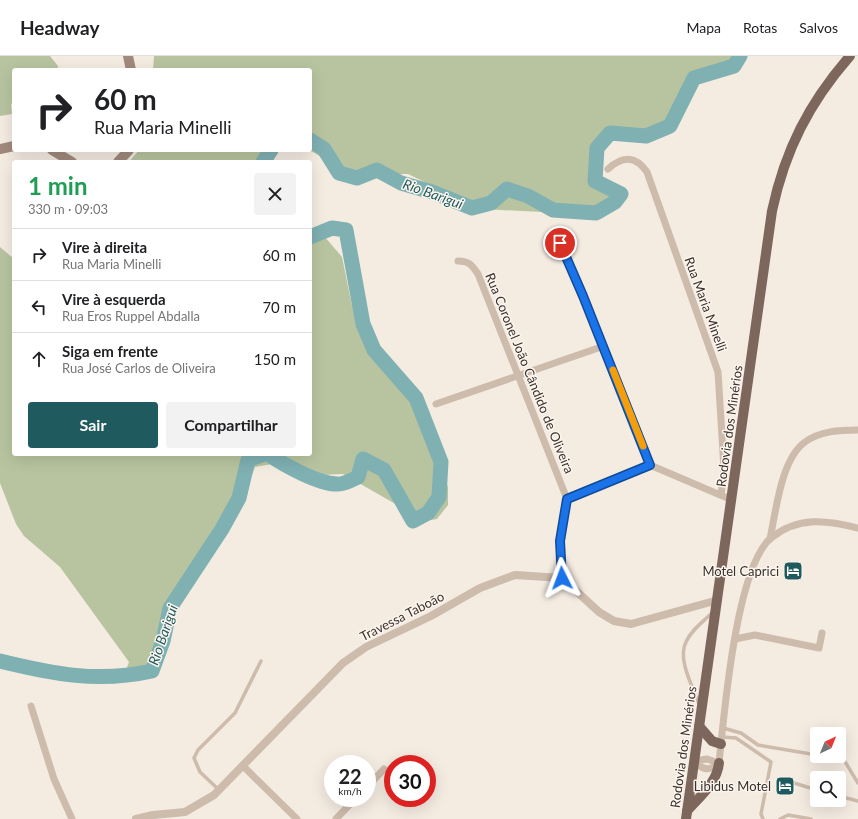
<!DOCTYPE html>
<html lang="pt">
<meta charset="utf-8">
<style>
body{margin:0;font-family:Lato,sans-serif;background:#f2f2f2;color:#202124;height:100vh;display:flex;flex-direction:column;font-size:15px;white-space:nowrap}
*{box-sizing:border-box;margin:0}
p{font-size:13px;color:#757577}
.icon{flex:none;width:22px;height:22px;fill:none;stroke:currentColor;stroke-width:2;stroke-linecap:round;stroke-linejoin:round}
.map{position:relative;flex:1;overflow:hidden}
.side{position:absolute;left:12px;top:104px;width:300px;height:296px;display:flex;flex-direction:column;background:#fff;border-radius:4px;box-shadow:0 4px 16px #0002}
.side>*{flex:none}
.banner{position:absolute;left:12px;top:12px;width:300px;height:84px;border-radius:4px;box-shadow:0 4px 16px #0002;background:#fff;color:#202124;overflow:hidden}
.needle{width:26px;rotate:43deg}
.controls{position:absolute;left:810px;top:671px;display:grid;gap:8px}
.controls a{display:grid;place-items:center;width:36px;height:36px;border-radius:4px;background:#fff;box-shadow:0 4px 16px #0002;font-size:20px}
.speed{position:absolute;left:324px;top:699px;display:flex;gap:8px;font-size:20px;font-weight:700;text-align:center}
.speed>*{display:grid;place-content:center;width:52px;height:52px;border-radius:50%;background:#fff;box-shadow:0 4px 16px #0002;line-height:1}
.speed small{font-size:10px;font-weight:400}
.speed .limit{border:6px solid #d22;background:#fff;color:#111}
.pin{position:absolute;display:grid;place-items:center;width:34px;height:34px;color:#fff;margin:-17px;border:2px solid #fff;border-radius:50%;box-shadow:0 1px 4px #0007}
.me{position:absolute;width:44px;margin:-22px;rotate:357deg;stroke-linejoin:round;filter:drop-shadow(0 0 3px #0008)}
.turn{display:flex;align-items:center;gap:14px;height:84px;padding:0 16px;font-size:18px}
.turn .icon{width:52px;height:52px;stroke-width:2.5}
.turn b{display:block;font-size:28px;line-height:34px}
.round{display:grid;place-items:center;flex:none;width:42px;height:42px;border-radius:4px;background:#f2f2f2}
.head{display:flex;align-items:center;justify-content:space-between;height:68px;padding:0 16px}
h1{font-size:24px;font-weight:700;line-height:30px;color:#1e9e55}
.primary-button{display:flex;gap:8px;margin-top:auto;padding:8px 16px}
.primary-button a{flex:1;height:46px;border-radius:4px;background:#1f5a5e;color:#fff;font-size:16px;font-weight:700;line-height:46px;text-align:center}
.primary-button a+a{background:#f2f2f2;color:#202124}
ul{padding:0;list-style:none}
li{display:flex;align-items:center;gap:12px;height:52px;padding:0 16px;border-top:1px solid #e0e0e0}
li div{flex:1}
li b{display:block;font-size:15px}
li em{font-style:normal}
header{display:flex;align-items:center;gap:24px;box-sizing:border-box;height:56px;padding:0 20px;background:#fff;border-bottom:1px solid #e0e0e0}
header strong{font-size:19px}
nav{display:flex;gap:22px;margin-inline-start:auto;font-size:14px}
.map>svg:first-child{display:block}
</style>
<header>
<strong>Headway</strong>
<nav><a>Mapa</a><a>Rotas</a><a>Salvos</a></nav>
</header>
<div class="map">
<svg width="858" height="763" viewBox="0 0 858 763">
<rect width="100%" height="100%" fill="#f4ebe1"/>
<g fill="#b8c4a0">
<path d="M 0,0 L 50,0 L 58,10 L 58,14 L 14,14 L 14,46 L 11,48 L 12,58 L 0,60 Z"/>
<path d="M 154,0 L 743,0 L 693,28 L 671,68 L 656,82 L 620,78 L 600,96 L 594,111 L 611,130 L 614,139 L 601,150 L 581,158 L 481,153 L 408,118 L 352,118 L 309,94 L 310,14 L 153,14 Z"/>
<path d="M 139,94 L 280,94 L 273,102 L 273,106 L 129,106 Z"/>
<path d="M 310,172 L 319,174 L 342,201 L 352,250 L 375,300 L 429,367 L 436,403 L 448,431 L 448,449 L 437,463 L 419,466 L 399,450 L 343,418 L 297,420 L 272,408 L 255,411 L 232,469 L 180,545 L 156,606 L 135,624 L 122,625 L 129,606 L 60,511 L 24,480 L 16,468 L 0,427 L 0,191 L 14,203 L 14,398 L 310,398 Z"/>
</g>
<g fill="none" stroke-linecap="round" stroke-linejoin="round">
<g stroke="#7fb0b2" stroke-width="15">
<path d="M 310,84 L 324,93 L 339,117 L 357,122 L 377,114 L 401,127 L 432,136 L 472,152 L 491,147 L 507,133 L 528,140 L 553,154 L 596,157 L 615,146 L 621,138 L 595,125 L 597,92 L 610,77 L 646,80 L 670,70 L 694,22 L 734,10 L 740,0"/>
<path d="M 263,106 L 271,94"/>
<path d="M 268,398 C 284,409 318,428 337,428 C 343,429 352,424 358,421 L 363,403 L 384,414 L 413,465 L 428,457 L 439,441 L 441,406 L 416,342 L 374,294 L 363,268 L 346,174 L 332,172 L 310,181"/>
<path d="M 0,605 C 53,618 98,627 152,615 L 163,585 L 170,552 L 222,473 L 239,442 L 248,404 L 264,398"/>
</g>
<g stroke="#cdbbac" stroke-width="3.5">
<path d="M 699,648 C 693,631 677,603 686,586 C 691,574 704,565 713,556"/>
<path d="M 723,672 L 741,677 L 758,689 L 817,699"/>
<path d="M 722,681 L 736,682 L 771,706 L 761,758 L 763,763"/>
<path d="M 822,700 L 844,704 L 858,727"/>
<path d="M 794,727 L 817,734"/>
<path d="M 218,733 L 200,716 L 194,702 L 198,694 L 235,657 L 261,605"/>
<path d="M 839,740 L 858,745"/>
<path d="M 780,763 L 788,759 L 811,763"/>
</g>
<g stroke="#cdbbac" stroke-width="7">
<path d="M 608,113 C 622,100 635,99 647,116 L 718,316 L 724,413 L 721,439"/>
<path d="M 560,187 L 583,240 L 650,409"/>
<path d="M 458,205 C 469,205 472,209 478,218 L 567,443 L 560,485 L 562,522"/>
<path d="M 436,348 L 604,290"/>
<path d="M 567,443 L 650,409 L 732,444"/>
<path d="M 770,483 C 776,455 781,403 805,386 C 820,375 840,374 858,374"/>
<path d="M 735,583 L 755,579 L 819,592 L 822,577"/>
<path d="M 31,650 L 54,723 L 72,763"/>
<path d="M 719,707 L 707,703 L 694,705 C 703,714 709,716 719,707 C 724,659 736,511 771,482 C 798,460 827,464 858,472"/>
<path d="M 243,710 L 297,763"/>
<path d="M 367,731 L 384,713"/>
<path d="M 336,763 L 356,742"/>
</g>
<path stroke="#cdbbac" stroke-width="8" d="M 136,763 L 153,759 L 185,756 L 214,739 L 343,607 L 366,591 L 431,560 L 480,532 L 515,519 L 562,522 L 599,556 L 614,565 L 631,568 L 718,544"/>
<g stroke="#a18a7d" stroke-width="10">
<path d="M 128,0 L 131,14"/>
<path d="M 0,93 L 14,90"/>
<path d="M 52,94 L 72,106"/>
<path d="M 118,106 L 129,94"/>
</g>
<g stroke="#7d675c" stroke-width="10">
<path d="M 699,670 L 712,685 L 721,688"/>
<path d="M 687,755 C 700,740 717,727 719,707"/>
<path d="M 686,763 L 772,155 C 785,94 809,47 850,0"/>
</g>
</g>
<g fill="none" stroke-linecap="round" stroke-linejoin="round">
<defs>
<path id="route" d="M 560,187 L 583,240 L 650,409 L 567,443 L 560,485 L 562,522"/>
</defs>
<use href="#route" stroke="#114b97" stroke-width="10"/>
<use href="#route" stroke="#1a73e8" stroke-width="7"/>
<path stroke="#f59e0b" stroke-width="7" d="M 613,314 L 643,390"/>
</g>
<defs>
<symbol id="hotel-square" viewBox="-11 -11 22 22"><rect x="-9" y="-9" width="18" height="18" rx="4" fill="#1f5a5e" stroke="#fbf5ee"/><path d="M-6-4.5h1.5V1H6V5H4.5V3h-9V5H-6ZM-4 0a1.8 1.8 0 1 1 3.6 0ZM.5 0V-2.5h3Q6-2.5 6 0Z" fill="#fff"/></symbol>
</defs>
<g fill-rule="evenodd">
<use href="#hotel-square" x="782" y="504" width="22" height="22"/>
<use href="#hotel-square" x="774" y="719" width="22" height="22"/>
</g>
<g text-anchor="middle" stroke-width="3" stroke-linejoin="round" paint-order="stroke">
<g font-size="13" fill="#3b302b" stroke="#fbf5ee">
<text transform="translate(706 248) rotate(70)" y="5">Rua Maria Minelli</text>
<text transform="translate(530 317) rotate(68)" y="5">Rua Coronel João Cândido de Oliveira</text>
<text transform="translate(729 370) rotate(-82)" y="5">Rodovia dos Minérios</text>
<text transform="translate(402 560) rotate(-27)" y="5">Travessa Taboão</text>
<text transform="translate(683 691) rotate(-82)" y="5">Rodovia dos Minérios</text>
</g>
<g font-size="13" fill="#3b302b" stroke="#fbf5ee" text-anchor="end">
<text x="779" y="520">Motel Caprici</text>
<text x="771" y="735">Libidus Motel</text>
</g>
<g font-size="14" font-style="italic" fill="#1f5a5e" stroke="#fbf5ee">
<text transform="translate(433 138) rotate(20)" y="5">Rio Barigui</text>
<text transform="translate(163 579) rotate(-71)" y="5">Rio Barigui</text>
</g>
</g>
</svg>
<div class="controls">
<a><svg class="needle" viewBox="-14 -14 28 28"><path d="M0-13l5 13h-10z" fill="#e53935"/><path d="M0 13l5-13h-10z" fill="#757577"/></svg></a>
<a><svg class="icon" aria-label="search" viewBox="0 0 24 24"><circle cx="10" cy="10" r="6"/><path d="M15 15l6 6"/></svg></a>
</div>
<div class="speed"><div>22<small>km/h</small></div><div class="limit">30</div></div>
<div class="pin" style="left:560px;top:187px;background:#d93025"><svg class="icon" aria-label="arrive" viewBox="0 0 24 24"><path d="M6 21V4h12l-3 4 3 4H6"/></svg></div>
<svg class="me" style="left:562px;top:522px" viewBox="-20 -20 40 40"><path d="M0-17L14 15 0 8-14 15z" fill="#1a73e8" stroke="#fff" stroke-width="4"/></svg>
<div class="banner">
<div class="turn"><svg class="icon" aria-label="right" viewBox="0 0 24 24"><path d="M7 20v-9h11M14 6l5 5-5 5"/></svg><div><b>60 m</b>Rua Maria Minelli</div></div>
</div>
<section class="side">
<div class="head"><div><h1>1 min</h1><p>330 m · 09:03</p></div><a class="round"><svg class="icon" aria-label="close" viewBox="0 0 24 24"><path d="M6 6l12 12M18 6L6 18"/></svg></a></div>
<ul>
<li><svg class="icon" aria-label="right" viewBox="0 0 24 24"><path d="M7 20v-9h11M14 6l5 5-5 5"/></svg><div><b>Vire à direita</b><p>Rua Maria Minelli</p></div><em>60 m</em></li>
<li><svg class="icon" aria-label="left" viewBox="0 0 24 24"><path d="M17 20v-9H6M10 6l-5 5 5 5"/></svg><div><b>Vire à esquerda</b><p>Rua Eros Ruppel Abdalla</p></div><em>70 m</em></li>
<li><svg class="icon" aria-label="ahead" viewBox="0 0 24 24"><path d="M12 20V5M6 11l6-6 6 6"/></svg><div><b>Siga em frente</b><p>Rua José Carlos de Oliveira</p></div><em>150 m</em></li>
</ul>
<div class="primary-button"><a>Sair</a><a>Compartilhar</a></div>
</section>
</div>
